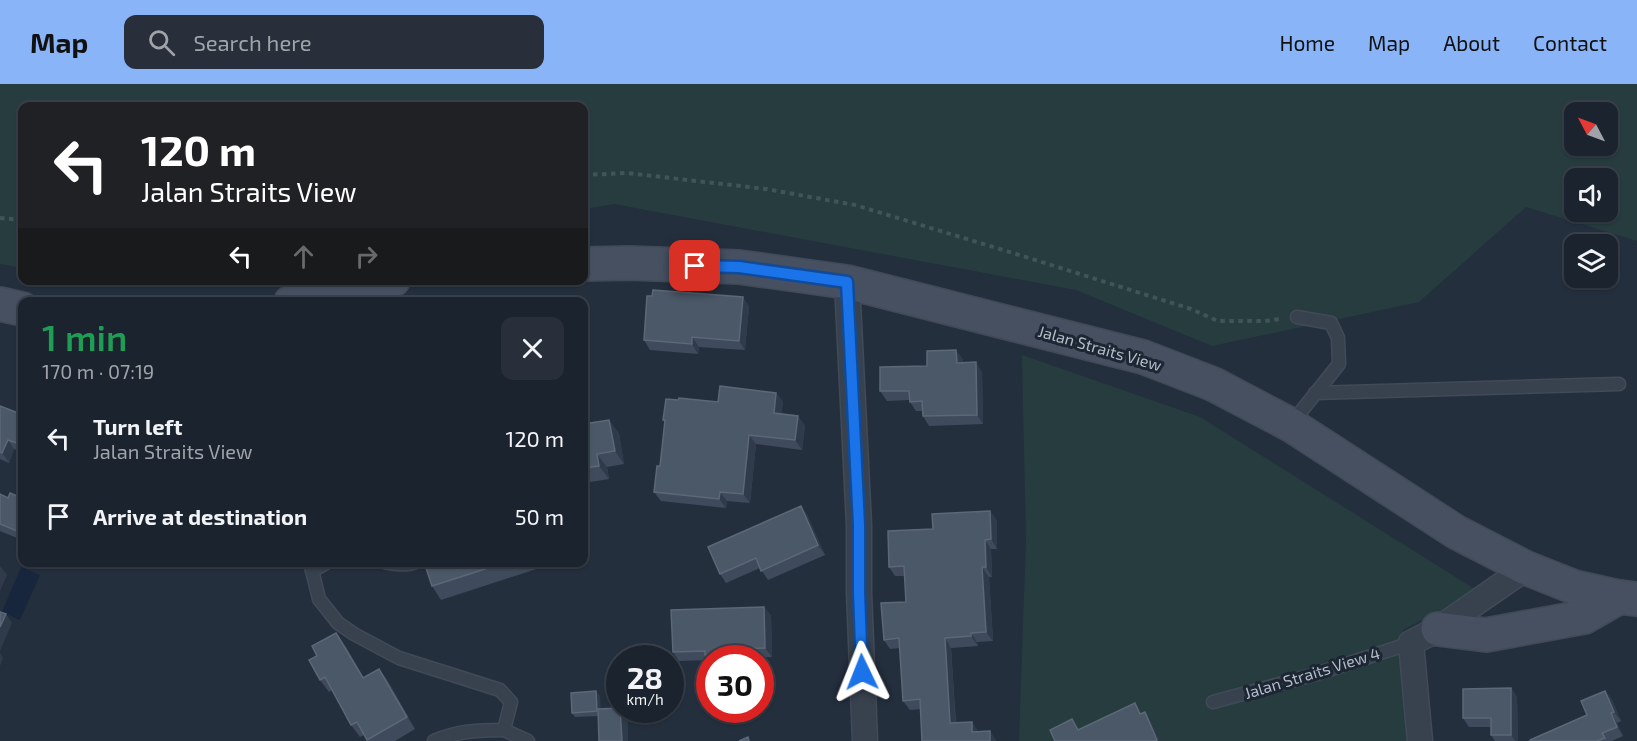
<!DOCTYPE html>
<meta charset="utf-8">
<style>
body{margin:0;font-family:"Exo 2",sans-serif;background:#282f3a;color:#f1f3f6;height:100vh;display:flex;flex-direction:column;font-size:22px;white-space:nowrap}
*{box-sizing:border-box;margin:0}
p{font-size:20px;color:#a0a4aa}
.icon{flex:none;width:33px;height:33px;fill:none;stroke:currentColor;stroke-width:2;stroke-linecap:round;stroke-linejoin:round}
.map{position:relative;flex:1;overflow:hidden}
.panel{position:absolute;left:18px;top:213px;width:570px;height:270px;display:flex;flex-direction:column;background:#1b232e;border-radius:12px;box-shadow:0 2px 4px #0004,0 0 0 2px #39404a}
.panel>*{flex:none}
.guide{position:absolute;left:18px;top:18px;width:570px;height:183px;border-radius:12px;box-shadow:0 2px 4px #0004,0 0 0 2px #39404a;background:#202124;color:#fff;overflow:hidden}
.needle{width:39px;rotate:311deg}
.buttons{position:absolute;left:1564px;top:18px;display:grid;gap:12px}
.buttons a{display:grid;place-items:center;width:54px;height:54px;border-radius:12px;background:#1b232e;box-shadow:0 2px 4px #0004,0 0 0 2px #39404a;font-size:30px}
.speed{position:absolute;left:606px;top:561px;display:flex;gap:12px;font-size:30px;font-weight:700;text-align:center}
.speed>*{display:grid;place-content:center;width:78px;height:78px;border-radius:50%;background:#1b232e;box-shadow:0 2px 4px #0004,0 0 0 2px #39404a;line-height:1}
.speed small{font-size:15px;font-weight:400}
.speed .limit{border:9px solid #d22;background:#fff;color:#111}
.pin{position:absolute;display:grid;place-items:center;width:51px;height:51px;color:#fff;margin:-26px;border-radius:12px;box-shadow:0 3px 9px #0006}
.me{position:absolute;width:66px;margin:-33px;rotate:358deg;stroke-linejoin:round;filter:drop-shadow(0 0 4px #0008)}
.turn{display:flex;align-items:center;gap:21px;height:126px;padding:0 24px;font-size:27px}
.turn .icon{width:78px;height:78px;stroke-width:2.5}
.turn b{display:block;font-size:42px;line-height:51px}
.lanes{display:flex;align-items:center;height:57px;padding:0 24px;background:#0003;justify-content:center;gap:30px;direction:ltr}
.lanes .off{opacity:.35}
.round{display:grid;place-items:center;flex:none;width:63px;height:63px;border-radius:12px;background:#282f3a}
.summary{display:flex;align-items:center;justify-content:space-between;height:102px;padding:0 24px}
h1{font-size:36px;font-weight:600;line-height:45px;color:#1e9e55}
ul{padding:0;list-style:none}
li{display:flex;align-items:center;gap:18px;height:78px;padding:0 24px}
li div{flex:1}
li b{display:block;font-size:22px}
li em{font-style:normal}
header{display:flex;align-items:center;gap:36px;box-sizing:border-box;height:84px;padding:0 30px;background:#8ab4f8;color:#111}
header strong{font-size:28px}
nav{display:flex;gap:33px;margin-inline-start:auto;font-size:21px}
.search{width:420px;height:54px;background:#282f3a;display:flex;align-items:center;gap:15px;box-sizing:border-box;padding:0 21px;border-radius:12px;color:#a0a4aa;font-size:22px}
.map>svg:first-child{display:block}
</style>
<header>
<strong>Map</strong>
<div class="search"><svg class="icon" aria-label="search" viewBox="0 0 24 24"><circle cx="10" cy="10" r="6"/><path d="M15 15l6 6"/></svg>Search here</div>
<nav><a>Home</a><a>Map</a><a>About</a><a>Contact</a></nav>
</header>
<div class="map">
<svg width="1637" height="657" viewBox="0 0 1637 657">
<rect width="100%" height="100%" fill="#242f3e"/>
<g fill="#263c3f" fill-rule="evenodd">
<path d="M 0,0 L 1637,0 L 1637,157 L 1526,123 L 1419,218 L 1212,262 L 1076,206 L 614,120 L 584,125 L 584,22 L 22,22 L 22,184 L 0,180 ZM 1575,28 L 1608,28 L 1608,62 L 1575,62 ZM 1575,94 L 1608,94 L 1608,128 L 1575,128 Z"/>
<path d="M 1022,271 L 1200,333 L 1478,507 L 1403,546 L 1407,657 L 1019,657 L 1026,456 Z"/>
</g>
<path fill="#17263c" d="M 21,483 L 40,491 L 20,536 L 2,528 Z"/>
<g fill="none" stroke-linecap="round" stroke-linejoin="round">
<defs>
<g id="lane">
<path d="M 1315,309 L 1619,300"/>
<path d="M 1291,340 L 1339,280 L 1338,254 L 1331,239 L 1297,233"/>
<path d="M 310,478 L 319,515 L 338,539 L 354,550 L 399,574 L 500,606 L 511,618 L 504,646 L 528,657"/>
<path d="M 384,478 C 395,480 406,482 416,478"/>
<path d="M 312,487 L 328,478"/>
<path d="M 1213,618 L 1313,591 L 1411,559"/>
<path d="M 434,657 C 458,647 478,646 504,646"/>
</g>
<g id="street">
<path d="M 847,198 L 859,441 L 859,508 L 865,657"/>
<path d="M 1420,657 L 1411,559 L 1438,545 L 1526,484"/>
</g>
<g id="secondary">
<path d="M 584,180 L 629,179 L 739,183 L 847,198 L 1143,273 L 1213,300 L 1291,341 L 1456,448 L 1526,484 L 1574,503 L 1619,513 L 1637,515"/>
<path d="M 291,218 L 393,196"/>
<path d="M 0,220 L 22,225"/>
<path d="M 1438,545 L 1486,551 L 1584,533 L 1619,513"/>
</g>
</defs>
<use href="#lane" stroke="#414a57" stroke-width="15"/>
<use href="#street" stroke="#414a57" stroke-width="27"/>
<use href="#secondary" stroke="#414a57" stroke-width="36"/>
<g stroke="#3f5557" stroke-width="4" stroke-dasharray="4.5 4.5" stroke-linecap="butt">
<path d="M 584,91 L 627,89 L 766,105 L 855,121 L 1013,169 L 1191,225 L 1218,237 L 1265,237 L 1281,235"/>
<path d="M 0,134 L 22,136"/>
</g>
<use href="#lane" stroke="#38414e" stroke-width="12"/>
<use href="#street" stroke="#38414e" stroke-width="24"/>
<use href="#secondary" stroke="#465061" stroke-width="33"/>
</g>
<g fill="#3f4b5c">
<path d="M 749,222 L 745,266 L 699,263 L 698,270 L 650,266 L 644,256 Z"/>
<path d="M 963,275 L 963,279 L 982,288 L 983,340 L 929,342 L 923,332 L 922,327 L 916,327 L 910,318 L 909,316 L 887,317 L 880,307 L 927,282 Z"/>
<path d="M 776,309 L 783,318 L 781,330 L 805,341 L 802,366 L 756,360 L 750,419 L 727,417 L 726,424 L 661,417 L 654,408 L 660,382 L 665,339 L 663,336 L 678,316 L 718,318 Z"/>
<path d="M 0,322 L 18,329 L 22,325 L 22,368 L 14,365 L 9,379 L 0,375 Z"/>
<path d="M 609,336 L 619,350 L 624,380 L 607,383 L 609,395 L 584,399 L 584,340 Z"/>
<path d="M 0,410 L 8,414 L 22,414 L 22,456 L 0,447 Z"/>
<path d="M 801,422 L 807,431 L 825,471 L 768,496 L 760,484 L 726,499 L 720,490 Z"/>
<path d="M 990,427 L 997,437 L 997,465 L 991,465 L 992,493 L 989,493 L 993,557 L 977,558 L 978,562 L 951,564 L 956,639 L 978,648 L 996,657 L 922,657 L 921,625 L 910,626 L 903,617 L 900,564 L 890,565 L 884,556 L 906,518 L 905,492 L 895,492 L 889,483 L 933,445 Z"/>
<path d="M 424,478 L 558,478 L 441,516 L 432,502 Z"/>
<path d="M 764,523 L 771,532 L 772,573 L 710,574 L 710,576 L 679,577 L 673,568 Z"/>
<path d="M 345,561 L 364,594 L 379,585 L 388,597 L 415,645 L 395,657 L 368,657 L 364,651 L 360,653 L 351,641 L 332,606 L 329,608 L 320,596 Z"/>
<path d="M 1511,604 L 1517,613 L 1518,657 L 1495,657 L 1491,651 L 1491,643 L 1469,643 L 1463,634 Z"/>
<path d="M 1605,607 L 1612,616 L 1621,637 L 1617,639 L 1623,652 L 1612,657 L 1530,657 L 1587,631 Z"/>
<path d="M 600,612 L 600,625 L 627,633 L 628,657 L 599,657 L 598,632 L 575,633 L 572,629 Z"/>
</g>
<g fill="#2f3b4b">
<path d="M 743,213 L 749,222 L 745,266 L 739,257 Z"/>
<path d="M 692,253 L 699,263 L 698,270 L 692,260 Z"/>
<path d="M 956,266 L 963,275 L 963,288 L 957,279 Z"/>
<path d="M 976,278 L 982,288 L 983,340 L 977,331 Z"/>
<path d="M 776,309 L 783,318 L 780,338 L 774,329 Z"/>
<path d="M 798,332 L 805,341 L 802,366 L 795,356 Z"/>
<path d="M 609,336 L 619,350 L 624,380 L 615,367 Z"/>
<path d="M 749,351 L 756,360 L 750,419 L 743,410 Z"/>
<path d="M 8,356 L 14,365 L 9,379 L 2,369 Z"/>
<path d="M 597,370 L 607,383 L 609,395 L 599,382 Z"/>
<path d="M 720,408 L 727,417 L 726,424 L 719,415 Z"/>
<path d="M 801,422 L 807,431 L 825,471 L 818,461 Z"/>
<path d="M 990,427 L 997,437 L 997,465 L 991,455 Z"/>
<path d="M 985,456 L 991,465 L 992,493 L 986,483 Z"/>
<path d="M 0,482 L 7,491 L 0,507 Z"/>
<path d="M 982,483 L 989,493 L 993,557 L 986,548 Z"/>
<path d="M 764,523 L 771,532 L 772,573 L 765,564 Z"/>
<path d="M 6,530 L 12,539 L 0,567 L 0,543 Z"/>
<path d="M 336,549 L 345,561 L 371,607 L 363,594 Z"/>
<path d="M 971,549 L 977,558 L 978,562 L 971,552 Z"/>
<path d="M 945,554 L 951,564 L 956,649 L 950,639 Z"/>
<path d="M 741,565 L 748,574 L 745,574 L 742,569 Z"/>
<path d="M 0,569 L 3,574 L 0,582 Z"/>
<path d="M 379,585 L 388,597 L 415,645 L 407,633 Z"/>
<path d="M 1511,604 L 1517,613 L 1518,657 L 1515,657 L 1511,651 Z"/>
<path d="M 596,607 L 600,612 L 601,632 L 597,627 Z"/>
<path d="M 1605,607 L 1612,616 L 1621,637 L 1614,628 Z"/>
<path d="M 620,626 L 622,626 L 627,633 L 628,657 L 622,657 Z"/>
<path d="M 1145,628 L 1151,637 L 1160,657 L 1158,657 L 1157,656 Z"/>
<path d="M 1611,629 L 1617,639 L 1623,652 L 1617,643 Z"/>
<path d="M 972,638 L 978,647 L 972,648 Z"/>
<path d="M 990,647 L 996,656 L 996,657 L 990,657 Z"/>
</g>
<g fill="#4b5868" stroke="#5c6777" stroke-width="1.5">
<path d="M 653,206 L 743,213 L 739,257 L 692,253 L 692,260 L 644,256 L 647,212 L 652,212 Z"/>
<path d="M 956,266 L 957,279 L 976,278 L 977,331 L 923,332 L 922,317 L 910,318 L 909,307 L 880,307 L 880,283 L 927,282 L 927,267 Z"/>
<path d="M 720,302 L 776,309 L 774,329 L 798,332 L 795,356 L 749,351 L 743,410 L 720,408 L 719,415 L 654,408 L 657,382 L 660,382 L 665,336 L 663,336 L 666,315 L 678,316 L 679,314 L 718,318 Z"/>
<path d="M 0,322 L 18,329 L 20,324 L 22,325 L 22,361 L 8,356 L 2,369 L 0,368 Z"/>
<path d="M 609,336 L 615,367 L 597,370 L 599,382 L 584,384 L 584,340 Z"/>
<path d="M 10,409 L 22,414 L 22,449 L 0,440 L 0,410 L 8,414 Z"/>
<path d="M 801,422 L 818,461 L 761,487 L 756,474 L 720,490 L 708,463 Z"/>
<path d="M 990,427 L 991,455 L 985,456 L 986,483 L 982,483 L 986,548 L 971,549 L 971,552 L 945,554 L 950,639 L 972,638 L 972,648 L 990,647 L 990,657 L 922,657 L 920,615 L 903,617 L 899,554 L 884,556 L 881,519 L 906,518 L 904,482 L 889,483 L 888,447 L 933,445 L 932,430 Z"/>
<path d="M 424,478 L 507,478 L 432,502 Z"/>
<path d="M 764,523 L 765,564 L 741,565 L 742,569 L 705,571 L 705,567 L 673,568 L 671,526 Z"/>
<path d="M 0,528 L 6,530 L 0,543 Z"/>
<path d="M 336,549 L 363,594 L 379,585 L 407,633 L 367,656 L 357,638 L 351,641 L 325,593 L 320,596 L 309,576 L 317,572 L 312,562 Z"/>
<path d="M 1511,604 L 1511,651 L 1491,651 L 1491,634 L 1463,634 L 1463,605 Z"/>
<path d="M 596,607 L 597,627 L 572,629 L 571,609 Z"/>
<path d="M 1605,607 L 1614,628 L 1611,629 L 1617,643 L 1602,649 L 1605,654 L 1597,657 L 1530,657 L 1530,656 L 1587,631 L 1581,617 Z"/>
<path d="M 1135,619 L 1140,630 L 1145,628 L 1157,656 L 1154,657 L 1055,657 L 1050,646 L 1072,635 L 1078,646 Z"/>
<path d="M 620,624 L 622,657 L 599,657 L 598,625 Z"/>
<path d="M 748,653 L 749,657 L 739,657 Z"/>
</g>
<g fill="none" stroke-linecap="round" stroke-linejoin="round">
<defs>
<path id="route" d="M 695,182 L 739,183 L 847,198 L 859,441 L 859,508 L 862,588"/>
</defs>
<use href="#route" stroke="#114b97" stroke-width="15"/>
<use href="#route" stroke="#1a73e8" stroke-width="10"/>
</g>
<g text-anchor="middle" stroke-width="6" stroke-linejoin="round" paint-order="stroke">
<g font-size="16" fill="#b4bcc9" stroke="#1d2633">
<text transform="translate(1100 264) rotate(16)" y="6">Jalan Straits View</text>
<text transform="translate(1312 589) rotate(-17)" y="6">Jalan Straits View 4</text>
</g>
</g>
</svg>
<div class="buttons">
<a><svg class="needle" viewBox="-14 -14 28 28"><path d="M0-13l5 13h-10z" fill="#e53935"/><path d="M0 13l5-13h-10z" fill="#a0a4aa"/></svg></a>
<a><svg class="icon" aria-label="sound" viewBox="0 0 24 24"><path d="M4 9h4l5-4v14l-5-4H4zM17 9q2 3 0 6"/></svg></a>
<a><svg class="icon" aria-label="layers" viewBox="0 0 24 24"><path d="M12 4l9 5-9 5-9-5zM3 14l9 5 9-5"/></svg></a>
</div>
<div class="speed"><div>28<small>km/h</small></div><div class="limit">30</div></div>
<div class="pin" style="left:695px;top:182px;background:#d93025"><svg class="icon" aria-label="arrive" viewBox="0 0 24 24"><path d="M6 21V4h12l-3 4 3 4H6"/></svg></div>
<svg class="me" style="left:862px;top:588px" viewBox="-20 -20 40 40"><path d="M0-17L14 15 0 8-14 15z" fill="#1a73e8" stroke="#fff" stroke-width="4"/></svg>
<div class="guide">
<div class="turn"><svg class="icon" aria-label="left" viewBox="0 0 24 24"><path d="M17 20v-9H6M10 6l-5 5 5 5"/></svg><div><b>120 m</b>Jalan Straits View</div></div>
<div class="lanes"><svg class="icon" aria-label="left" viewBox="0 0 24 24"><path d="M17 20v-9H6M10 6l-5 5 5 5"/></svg><svg class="icon off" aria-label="ahead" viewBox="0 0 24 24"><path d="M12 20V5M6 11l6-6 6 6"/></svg><svg class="icon off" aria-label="right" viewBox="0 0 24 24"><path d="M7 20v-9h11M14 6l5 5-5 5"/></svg></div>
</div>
<section class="panel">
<div class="summary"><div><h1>1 min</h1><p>170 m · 07:19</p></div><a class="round"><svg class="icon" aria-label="close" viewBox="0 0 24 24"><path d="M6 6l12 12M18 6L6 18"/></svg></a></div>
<ul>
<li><svg class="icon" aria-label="left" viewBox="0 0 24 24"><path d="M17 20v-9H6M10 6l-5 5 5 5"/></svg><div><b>Turn left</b><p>Jalan Straits View</p></div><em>120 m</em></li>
<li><svg class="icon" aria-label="arrive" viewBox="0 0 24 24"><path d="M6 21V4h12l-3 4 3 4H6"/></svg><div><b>Arrive at destination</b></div><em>50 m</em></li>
</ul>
</section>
</div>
